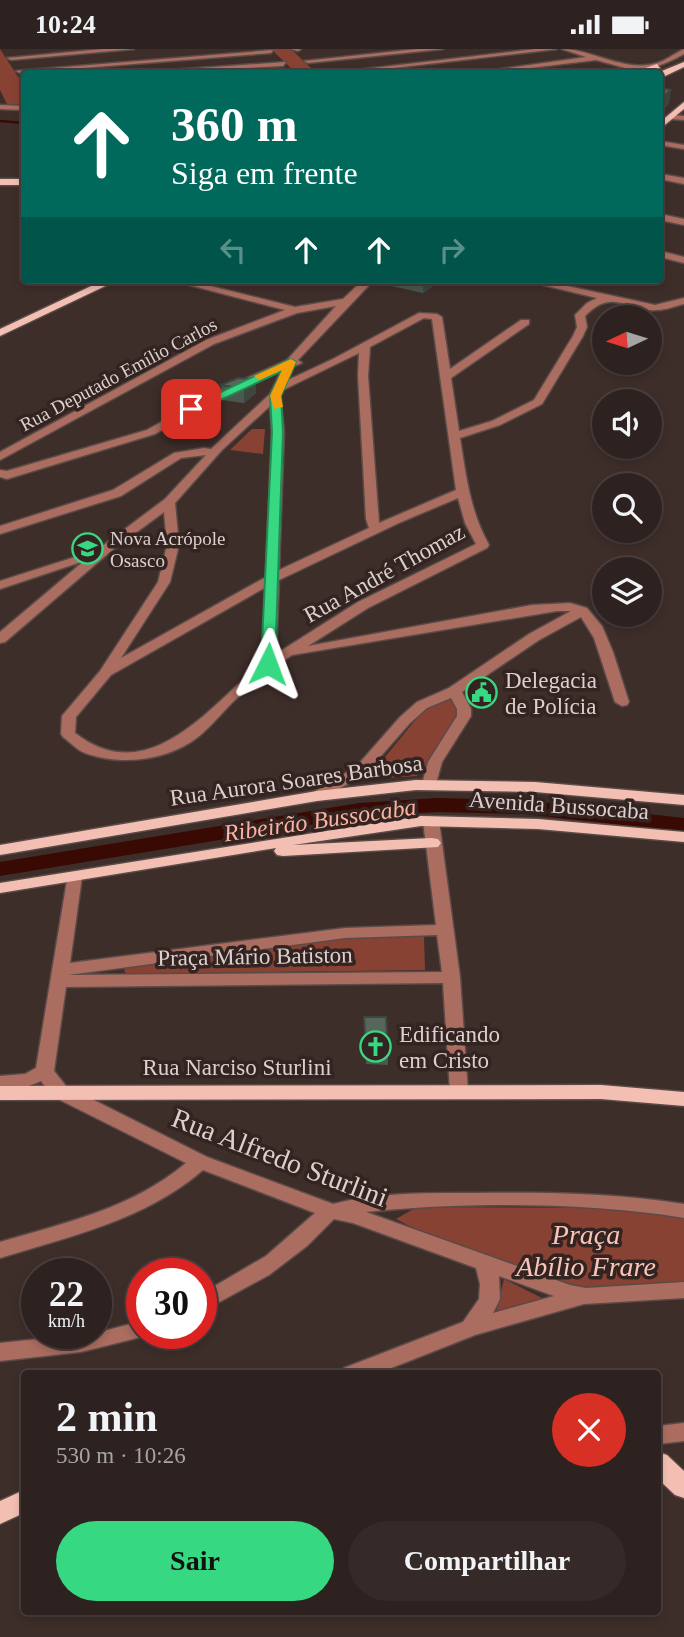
<!DOCTYPE html>
<html lang="pt">
<meta charset="utf-8">
<style>
body{margin:0;font-family:Georgia,serif;background:#362a29;color:#f1f3f6;height:100vh;display:flex;flex-direction:column;font-size:26px;white-space:nowrap}
*{box-sizing:border-box;margin:0}
p{font-size:23px;color:#a7a4a5}
.icon{flex:none;width:38px;height:38px;fill:none;stroke:currentColor;stroke-width:2;stroke-linecap:round;stroke-linejoin:round}
.map{position:relative;flex:1;overflow:hidden}
.drawer{position:absolute;left:21px;top:1321px;width:640px;height:245px;display:flex;flex-direction:column;background:#2e2220;border-radius:7px;box-shadow:0 4px 10px #0003,0 0 0 2px #493f3e}
.drawer>*{flex:none}
.hud{position:absolute;left:21px;top:21px;width:642px;height:214px;border-radius:7px;box-shadow:0 4px 10px #0003,0 0 0 2px #493f3e;background:#00695c;color:#fff;overflow:hidden}
.needle{width:46px;rotate:266deg}
.tools{position:absolute;left:592px;top:256px;display:grid;gap:14px}
.tools a{display:grid;place-items:center;width:70px;height:70px;border-radius:50%;background:#2e2220;box-shadow:0 4px 10px #0003,0 0 0 2px #493f3e;font-size:35px}
.speed{position:absolute;left:21px;top:1209px;display:flex;gap:14px;font-size:35px;font-weight:700;text-align:center}
.speed>*{display:grid;place-content:center;width:91px;height:91px;border-radius:50%;background:#2e2220;box-shadow:0 4px 10px #0003,0 0 0 2px #493f3e;line-height:1}
.speed small{font-size:18px;font-weight:400}
.speed .limit{border:10px solid #d22;background:#fff;color:#111}
.pin{position:absolute;display:grid;place-items:center;width:60px;height:60px;color:#fff;margin:-30px;border-radius:14px;box-shadow:0 4px 10px #0006}
.me{position:absolute;width:77px;margin:-38px;rotate:3deg;stroke-linejoin:round;filter:drop-shadow(0 0 5px #0008)}
.turn{display:flex;align-items:center;gap:24px;height:147px;padding:0 35px;font-size:32px}
.turn .icon{width:91px;height:91px;stroke-width:2.5}
.turn b{display:block;font-size:49px;line-height:60px}
.lanes{display:flex;align-items:center;height:66px;padding:0 35px;background:#0003;justify-content:center;gap:35px;direction:ltr}
.lanes .off{opacity:.35}
.round{display:grid;place-items:center;flex:none;width:74px;height:74px;border-radius:37px;background:#362a29}
.overview{display:flex;align-items:center;justify-content:space-between;height:119px;padding:0 35px}
h1{font-size:42px;font-weight:800;line-height:52px}
.button{display:flex;gap:14px;margin-top:auto;padding:14px 35px}
.button a{flex:1;height:80px;border-radius:42px;background:#36d881;color:#111;font-size:28px;font-weight:800;line-height:80px;text-align:center}
.button a+a{background:#362a29;color:#f1f3f6}
.status{display:flex;justify-content:space-between;align-items:center;height:49px;padding:0 35px;background:#2e2220;direction:ltr}
.status svg{height:19px;fill:currentColor}
.map>svg:first-child{display:block}
</style>
<div class="status"><b>10:24</b><svg viewBox="0 0 49 12"><path d="M0 12V9h3v3zM5 12V6h3v6zM10 12V3h3v9zM15 12V0h3v12zM26 1h20v11H26zM47 4h2v5h-2z"/></svg></div>
<div class="map">
<svg width="684" height="1588" viewBox="0 0 684 1588">
<rect width="100%" height="100%" fill="#3e2e2a"/>
<g fill="#884234">
<path d="M 0,0 L 24,37 L 24,57 L 8,57 L 0,41 Z"/>
<path d="M 271,0 L 291,0 L 316,24 L 296,24 Z"/>
<path d="M 252,380 L 265,380 L 263,405 L 230,401 Z"/>
<path d="M 447,648 L 455,653 C 462,681 433,706 417,727 L 367,730 L 426,658 Z"/>
<path d="M 346,888 L 424,888 L 425,921 L 127,925 L 124,922 L 126,917 Z"/>
<path d="M 417,1158 L 583,1159 L 679,1165 L 684,1167 L 684,1235 L 583,1242 L 469,1208 L 396,1170 Z"/>
<path d="M 504,1230 L 542,1249 L 496,1263 Z"/>
</g>
<g fill="none" stroke-linecap="round" stroke-linejoin="round">
<path stroke="#380a03" stroke-width="2.5" d="M 0,72 L 24,74"/>
<path fill="#380a03" fill-rule="evenodd" d="M 437,749 L 524,751 L 684,769 L 684,783 L 524,765 L 437,763 L 359,768 L 0,827 L 0,813 L 359,754 Z"/>
<defs>
<g id="minor">
<path d="M 103,0 L 134,0 L 11,11 L 7,9 Z"/>
<path d="M 291,0 L 301,0 L 298,2 Z"/>
<path d="M 417,0 L 443,0 L 308,14 L 304,12 Z"/>
<path d="M 535,0 L 557,0 L 350,24 L 331,24 Z"/>
<path d="M 562,0 C 592,0 625,24 657,14 C 665,12 674,5 682,1 L 684,0 L 684,5 C 657,20 631,27 599,24 L 625,19 L 596,11 L 490,24 L 473,24 L 586,8 Z"/>
<path d="M 273,1 L 271,4 L 20,24 L 16,22 Z"/>
<path d="M 286,13 L 283,17 L 153,24 L 157,22 Z"/>
<path d="M 0,56 L 24,57 L 24,61 L 0,60 Z"/>
<path d="M 673,66 L 684,67 L 684,71 L 670,70 Z"/>
<path d="M 660,92 L 684,96 L 684,100 L 660,96 Z"/>
<path d="M 660,125 L 684,129 L 684,135 L 660,130 Z"/>
<path d="M 660,165 L 684,170 L 684,176 L 660,171 Z"/>
<path d="M 660,202 L 684,208 L 684,214 L 660,208 Z"/>
<path d="M 170,231 L 186,231 L 295,258 L 343,250 L 363,231 L 374,231 L 298,311 L 302,314 L 294,317 L 288,331 L 333,310 L 419,264 L 437,265 L 442,268 L 450,320 L 521,271 L 529,271 L 529,275 L 451,329 L 459,382 L 492,372 L 534,351 L 573,287 L 577,278 L 575,266 L 587,254 L 597,249 L 522,231 L 540,231 L 655,256 L 684,249 L 684,255 C 675,257 666,261 657,261 C 626,264 614,237 585,267 L 587,278 L 583,287 L 542,355 L 500,376 L 460,389 C 466,427 470,462 489,496 L 487,499 L 368,559 L 308,597 L 532,556 L 570,554 L 587,559 L 602,577 L 613,603 L 629,653 L 627,656 L 622,657 L 615,653 L 594,589 L 581,568 L 539,591 L 462,643 L 471,660 L 471,667 L 442,713 L 435,738 L 430,740 L 422,735 L 428,713 L 457,667 L 457,660 L 451,649 L 427,659 L 410,674 L 366,724 L 322,750 L 312,750 L 309,747 L 312,744 L 356,718 L 400,668 L 417,653 L 449,639 L 529,585 L 571,562 L 557,562 L 292,606 C 272,619 254,633 237,649 C 223,662 212,677 198,688 C 167,712 121,717 85,704 C 77,701 70,693 63,688 L 61,685 L 62,667 L 100,622 L 158,533 L 167,496 L 164,463 L 111,502 L 5,593 L 0,594 L 0,583 L 84,512 L 0,540 L 0,532 L 97,501 L 165,450 L 206,406 L 181,409 L 121,447 L 0,485 L 0,477 L 113,441 L 174,404 L 204,399 L 211,400 L 270,345 L 282,321 L 217,350 L 155,385 L 7,430 L 0,428 L 0,421 L 7,422 L 147,381 L 209,346 L 287,311 L 336,257 L 297,264 L 214,295 L 0,411 L 0,403 L 206,291 L 285,261 ZM 424,269 L 432,270 L 456,441 L 379,474 L 368,327 L 370,298 ZM 359,304 L 358,327 L 366,470 L 369,479 L 279,521 L 284,383 L 280,347 L 283,341 ZM 270,357 L 272,383 L 266,528 L 121,609 L 170,533 L 179,496 L 175,454 L 222,401 ZM 458,449 L 465,474 L 476,495 L 358,553 L 276,605 L 279,531 L 401,473 ZM 266,538 L 262,614 C 210,657 149,742 75,684 L 76,668 L 111,626 Z"/>
<path d="M 431,767 L 439,772 L 460,928 L 468,1043 L 466,1048 L 452,1048 L 450,1043 L 443,934 L 66,938 L 54,1022 L 66,1037 L 207,1108 L 333,1155 C 379,1143 429,1144 476,1144 C 545,1143 616,1144 684,1155 L 684,1169 C 587,1153 464,1153 366,1163 L 570,1236 L 586,1239 L 684,1233 L 684,1249 L 584,1255 L 475,1286 L 376,1325 L 341,1325 L 344,1319 L 463,1273 L 479,1250 L 480,1235 L 476,1219 L 353,1174 L 334,1170 L 307,1197 L 269,1226 L 201,1263 L 201,1245 L 266,1207 L 315,1164 L 203,1121 C 145,1171 71,1187 0,1209 L 0,1193 C 65,1174 133,1159 186,1114 L 52,1047 L 41,1032 L 29,1037 L 0,1039 L 0,1027 L 25,1025 L 36,1019 L 68,825 L 80,825 L 82,828 L 70,914 L 345,879 L 436,876 L 423,772 ZM 437,886 L 442,923 L 68,926 L 345,889 ZM 499,1227 L 554,1247 L 493,1264 L 500,1250 Z"/>
<path d="M 142,1272 L 142,1284 L 149,1286 L 81,1303 L 0,1312 L 0,1294 L 96,1284 Z"/>
<path d="M 684,1374 L 684,1392 L 658,1395 L 658,1377 Z"/>
</g>
<g id="major">
<path d="M 684,13 L 684,18 L 663,28 L 657,24 Z"/>
<path d="M 657,15 L 660,19 L 642,24 L 631,24 Z"/>
<path d="M 684,53 L 684,60 L 660,80 L 660,73 Z"/>
<rect x="0" y="130" width="24" height="6"/>
<path d="M 104,231 L 118,231 L 0,287 L 0,280 Z"/>
<path d="M 416,731 L 535,733 L 684,746 L 684,756 L 535,743 L 416,741 L 317,752 L 0,806 L 0,796 L 317,742 Z"/>
<path d="M 421,767 L 538,770 L 684,783 L 684,793 L 538,780 L 421,777 L 293,796 L 432,789 L 438,790 L 441,794 L 438,798 L 283,807 L 277,806 L 274,802 L 276,799 L 0,844 L 0,834 Z"/>
<path d="M 601,1036 L 684,1043 L 684,1057 L 601,1050 L 0,1051 L 0,1037 Z"/>
<path d="M 658,1403 L 667,1406 L 684,1422 L 684,1449 L 675,1446 L 658,1430 Z"/>
<path d="M 24,1441 L 24,1464 L 0,1475 L 0,1452 Z"/>
</g>
</defs>
<use href="#minor" stroke="#5a4b48" stroke-width="3"/>
<use href="#major" stroke="#5a4b48" stroke-width="3"/>
<use href="#minor" fill="#ab6d60" fill-rule="evenodd"/>
<use href="#major" fill="#f3bfb3" fill-rule="evenodd"/>
</g>
<g fill="#4b584e">
<path d="M 387,231 L 441,231 L 423,244 L 387,236 Z"/>
<path d="M 255,330 L 256,344 L 244,354 L 222,351 L 221,336 Z"/>
<path d="M 364,968 L 388,1003 L 388,1016 L 366,1015 Z"/>
</g>
<g fill="#3d4740">
<path d="M 671,41 L 669,55 L 660,65 L 660,51 Z"/>
<path d="M 429,231 L 441,231 L 423,244 L 423,235 Z"/>
<path d="M 255,330 L 256,344 L 244,354 L 244,340 Z"/>
</g>
<g fill="#57665b" stroke="#3d4740" stroke-width="2">
<path d="M 660,38 L 671,41 L 660,51 Z"/>
<path d="M 406,231 L 429,231 L 423,235 Z"/>
<path d="M 238,329 L 255,330 L 244,340 L 221,336 Z"/>
<path d="M 364,968 L 386,968 L 388,1003 L 366,1003 Z"/>
</g>
<path fill="#36d881" stroke="#238c54" stroke-width="2" d="M 291,310 L 296,313 L 281,347 L 283,383 L 275,615 L 268,619 L 261,615 L 272,383 L 270,347 L 282,322 L 195,363 L 185,360 Z"/>
<path fill="#f59e0b" d="M 291,310 L 296,313 L 281,347 L 283,358 L 274,360 L 270,347 L 282,321 L 259,331 L 254,327 Z"/>
<defs>
<symbol id="school-ring" viewBox="-11 -11 22 22"><circle r="9.5" fill="#332421" stroke="#36d881" stroke-width="1.5"/><path d="M0-5L7-2L0 1L-7-2ZM-4 1L0 2.5L4 1V4Q0 6-4 4Z" fill="#36d881"/></symbol>
<symbol id="civic-ring" viewBox="-11 -11 22 22"><circle r="9.5" fill="#332421" stroke="#36d881" stroke-width="1.5"/><path d="M-.6-6.5H3V-4.5H.6V-3L4-1V1h2V6H-6V1h2V-1L-.6-3ZM-1.2 2.5V6h2.4V2.5Z" fill="#36d881"/></symbol>
<symbol id="church-ring" viewBox="-11 -11 22 22"><circle r="9.5" fill="#332421" stroke="#36d881" stroke-width="1.5"/><path d="M-1.2-6h2.4v3.5h3.3v2.4h-3.3V6h-2.4V-.1h-3.3v-2.4h3.3Z" fill="#36d881"/></symbol>
</defs>
<g fill-rule="evenodd">
<use href="#school-ring" x="70" y="482" width="35" height="35"/>
<use href="#civic-ring" x="464" y="626" width="35" height="35"/>
<use href="#church-ring" x="358" y="980" width="35" height="35"/>
</g>
<g text-anchor="middle" stroke-width="7" stroke-linejoin="round" paint-order="stroke">
<g font-size="19" fill="#dbd0ce" stroke="#332421">
<text transform="translate(118 325) rotate(-28)" y="7">Rua Deputado Emílio Carlos</text>
</g>
<g font-size="19" fill="#dbd0ce" stroke="#332421" text-anchor="start">
<text x="110" y="496">Nova Acrópole<tspan x="110" dy="22">Osasco</tspan></text>
</g>
<g font-size="23" fill="#dbd0ce" stroke="#332421">
<text transform="translate(384 524) rotate(-29)" y="8">Rua André Thomaz</text>
<text transform="translate(296 731) rotate(-8)" y="8">Rua Aurora Soares Barbosa</text>
<text transform="translate(559 756) rotate(4)" y="8">Avenida Bussocaba</text>
<text transform="translate(255 907) rotate(-1)" y="8">Praça Mário Batiston</text>
<text x="237" y="1026">Rua Narciso Sturlini</text>
</g>
<g font-size="23" fill="#dbd0ce" stroke="#332421" text-anchor="start">
<text x="505" y="639">Delegacia<tspan x="505" dy="26">de Polícia</tspan></text>
<text x="399" y="993">Edificando<tspan x="399" dy="26">em Cristo</tspan></text>
</g>
<g font-size="24" font-style="italic" fill="#fdb1a1" stroke="#332421">
<text transform="translate(320 771) rotate(-8)" y="8">Ribeirão Bussocaba</text>
</g>
<g font-size="28" fill="#dbd0ce" stroke="#332421">
<text transform="translate(280 1108) rotate(21)" y="10">Rua Alfredo Sturlini</text>
</g>
<g font-size="28" font-style="italic" fill="#f8c4b8" stroke="#332421">
<text x="586" y="1195">Praça<tspan x="586" dy="32">Abílio Frare</tspan></text>
</g>
</g>
</svg>
<div class="tools">
<a><svg class="needle" viewBox="-14 -14 28 28"><path d="M0-13l5 13h-10z" fill="#e53935"/><path d="M0 13l5-13h-10z" fill="#a7a4a5"/></svg></a>
<a><svg class="icon" aria-label="sound" viewBox="0 0 24 24"><path d="M4 9h4l5-4v14l-5-4H4zM17 9q2 3 0 6"/></svg></a>
<a><svg class="icon" aria-label="search" viewBox="0 0 24 24"><circle cx="10" cy="10" r="6"/><path d="M15 15l6 6"/></svg></a>
<a><svg class="icon" aria-label="layers" viewBox="0 0 24 24"><path d="M12 4l9 5-9 5-9-5zM3 14l9 5 9-5"/></svg></a>
</div>
<div class="speed"><div>22<small>km/h</small></div><div class="limit">30</div></div>
<div class="pin" style="left:191px;top:360px;background:#d93025"><svg class="icon" aria-label="arrive" viewBox="0 0 24 24"><path d="M6 21V4h12l-3 4 3 4H6"/></svg></div>
<svg class="me" style="left:268px;top:615px" viewBox="-20 -20 40 40"><path d="M0-17L14 15 0 8-14 15z" fill="#36d881" stroke="#fff" stroke-width="4"/></svg>
<div class="hud">
<div class="turn"><svg class="icon" aria-label="ahead" viewBox="0 0 24 24"><path d="M12 20V5M6 11l6-6 6 6"/></svg><div><b>360 m</b>Siga em frente</div></div>
<div class="lanes"><svg class="icon off" aria-label="left" viewBox="0 0 24 24"><path d="M17 20v-9H6M10 6l-5 5 5 5"/></svg><svg class="icon" aria-label="ahead" viewBox="0 0 24 24"><path d="M12 20V5M6 11l6-6 6 6"/></svg><svg class="icon" aria-label="ahead" viewBox="0 0 24 24"><path d="M12 20V5M6 11l6-6 6 6"/></svg><svg class="icon off" aria-label="right" viewBox="0 0 24 24"><path d="M7 20v-9h11M14 6l5 5-5 5"/></svg></div>
</div>
<section class="drawer">
<div class="overview"><div><h1>2 min</h1><p>530 m · 10:26</p></div><a class="round" style="background:#d93025;color:#fff"><svg class="icon" aria-label="close" viewBox="0 0 24 24"><path d="M6 6l12 12M18 6L6 18"/></svg></a></div>
<div class="button"><a>Sair</a><a>Compartilhar</a></div>
</section>
</div>
